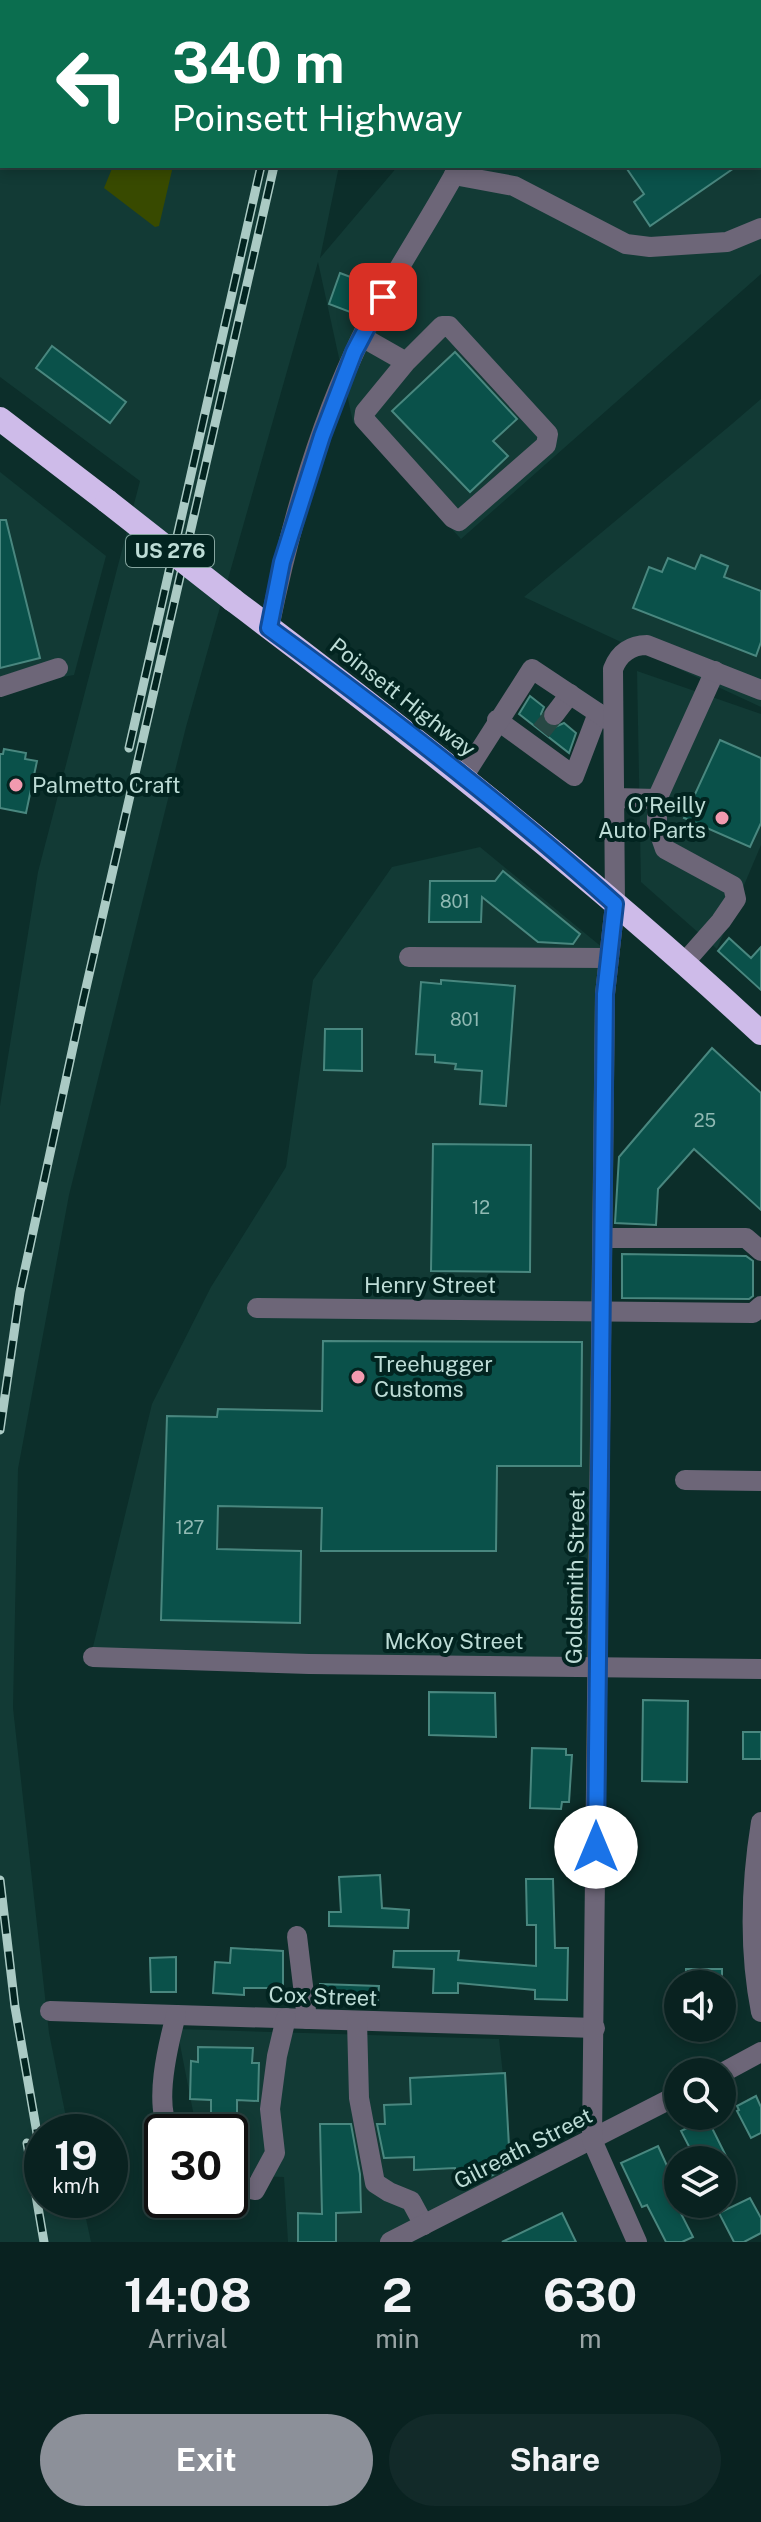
<!DOCTYPE html>
<style>
body{margin:0;font-family:"Public Sans",sans-serif;background:#122a29;color:#f1f3f6;height:100vh;display:flex;flex-direction:column;font-size:30px;white-space:nowrap}
*{box-sizing:border-box;margin:0}
p{font-size:26px;color:#99a4a5}
.icon{flex:none;width:44px;height:44px;fill:none;stroke:currentColor;stroke-width:2;stroke-linecap:round;stroke-linejoin:round}
.map{position:relative;height:2242px;overflow:hidden}
.drawer{display:flex;flex-direction:column;background:#092220;flex:1}
.drawer>*{flex:none}
.banner{position:absolute;left:0px;top:0px;width:762px;height:168px;box-shadow:0 4px 12px #0003,0 0 0 2px #293f3e;background:#0b6e4f;color:#fff;overflow:hidden}
.tools{position:absolute;left:664px;top:1970px;display:grid;gap:16px}
.tools a{display:grid;place-items:center;width:72px;height:72px;border-radius:50%;background:#092220;box-shadow:0 4px 12px #0003,0 0 0 2px #293f3e;font-size:40px}
.speed{position:absolute;left:24px;top:2114px;display:flex;gap:16px;font-size:40px;font-weight:700;text-align:center}
.speed>*{display:grid;place-content:center;width:104px;height:104px;border-radius:50%;background:#092220;box-shadow:0 4px 12px #0003,0 0 0 2px #293f3e;line-height:1}
.speed small{font-size:20px;font-weight:400}
.speed .limit{border:4px solid #111;border-radius:12px;background:#fff;color:#111}
.pin{position:absolute;display:grid;place-items:center;width:68px;height:68px;color:#fff;margin:-34px;border-radius:16px;box-shadow:0 4px 12px #0006}
.me{position:absolute;width:88px;margin:-44px;rotate:0deg;stroke-linejoin:round;filter:drop-shadow(0 0 6px #0008)}
.turn{display:flex;align-items:center;gap:28px;height:168px;padding:0 40px;font-size:36px}
.turn .icon{width:104px;height:104px;stroke-width:2.5}
.turn b{display:block;font-size:56px;line-height:68px}
.eta{display:flex;justify-content:space-evenly;align-items:center;height:136px;text-align:center}
.eta b{font-size:48px;font-weight:700;line-height:56px}
.button{display:flex;gap:16px;margin-top:auto;padding:16px 40px}
.button a{flex:1;height:92px;border-radius:48px;background:#8c9099;color:#fff;font-size:32px;font-weight:700;line-height:92px;text-align:center}
.button a+a{background:#122a29;color:#f1f3f6}
.map>svg:first-child{display:block}
</style>
<div class="map">
<svg width="761" height="2242" viewBox="0 0 761 2242">
<rect width="100%" height="100%" fill="#0c2e2a"/>
<g fill="#123a35">
<path d="M 0,0 L 375,0 L 2,2 L 2,166 L 339,166 L 320,258 L 398,166 L 760,166 L 760,2 L 536,2 L 761,0 L 761,274 L 461,539 L 353,422 L 318,262 L 186,727 L 69,1195 L 18,1469 L 13,1708 L 49,2033 L 69,2132 L 42,2132 L 42,2200 L 82,2200 L 91,2242 L 0,2242 L 0,1106 L 38,872 L 140,481 L 0,377 Z"/>
<path d="M 761,399 L 761,707 L 524,597 L 732,424 Z"/>
<path d="M 0,472 L 106,556 L 74,675 L 0,688 Z"/>
<path d="M 637,671 L 761,714 L 761,845 L 717,949 L 641,882 Z"/>
<path d="M 480,847 L 603,948 L 590,1664 L 91,1655 L 152,1404 L 211,1287 L 286,1167 L 313,980 L 392,867 Z"/>
<path d="M 177,2029 L 499,2039 L 514,2174 L 389,2242 L 288,2242 L 284,2177 L 230,2175 L 230,2132 L 197,2132 Z"/>
</g>
<path fill="#384a00" d="M 113,166 L 173,166 L 159,226 L 155,227 L 104,188 Z"/>
<g fill="#0a514a" stroke="#49877f" stroke-width="2">
<path d="M 625,166 L 737,166 L 650,226 L 634,202 L 644,194 Z"/>
<path d="M 340,273 L 369,284 L 358,315 L 329,304 Z"/>
<path d="M 52,346 L 126,402 L 110,423 L 36,368 Z"/>
<path d="M 455,352 L 517,419 L 493,441 L 508,456 L 470,492 L 392,411 Z"/>
<path d="M 0,520 L 6,520 L 40,658 L 0,668 Z"/>
<path d="M 701,555 L 728,566 L 724,577 L 761,591 L 761,642 L 756,656 L 633,608 L 649,567 L 662,572 L 668,558 L 695,569 Z"/>
<path d="M 530,696 L 544,707 L 541,714 L 546,725 L 553,728 L 564,723 L 576,733 L 569,753 L 519,714 Z"/>
<path d="M 720,740 L 761,758 L 761,823 L 750,847 L 684,818 Z"/>
<path d="M 4,749 L 26,753 L 25,759 L 37,761 L 26,813 L 0,808 L 0,754 L 3,754 Z"/>
<path d="M 503,871 L 580,934 L 573,944 L 538,942 L 482,897 L 481,922 L 429,922 L 430,881 L 495,881 Z"/>
<path d="M 729,938 L 751,958 L 761,947 L 761,990 L 718,951 Z"/>
<path d="M 441,980 L 515,986 L 506,1106 L 480,1104 L 482,1071 L 455,1069 L 456,1064 L 435,1062 L 435,1055 L 416,1054 L 421,982 L 441,984 Z"/>
<path d="M 325,1029 L 362,1029 L 362,1071 L 324,1070 Z"/>
<path d="M 712,1048 L 761,1093 L 761,1210 L 694,1149 L 658,1189 L 656,1225 L 615,1223 L 619,1157 Z"/>
<path d="M 433,1144 L 531,1145 L 530,1272 L 431,1271 Z"/>
<path d="M 622,1254 L 746,1256 L 753,1261 L 753,1296 L 749,1299 L 622,1298 Z"/>
<path d="M 323,1341 L 582,1342 L 581,1466 L 497,1466 L 496,1551 L 321,1551 L 322,1508 L 218,1506 L 217,1549 L 301,1551 L 300,1623 L 161,1620 L 167,1416 L 217,1417 L 218,1409 L 322,1411 Z"/>
<path d="M 429,1692 L 495,1693 L 496,1737 L 429,1735 Z"/>
<path d="M 643,1700 L 688,1701 L 687,1782 L 642,1781 Z"/>
<rect x="743" y="1732" width="18" height="27"/>
<path d="M 532,1748 L 566,1749 L 566,1755 L 572,1755 L 569,1802 L 562,1802 L 561,1809 L 530,1808 Z"/>
<path d="M 380,1875 L 382,1908 L 409,1910 L 408,1928 L 329,1926 L 329,1912 L 341,1912 L 339,1877 Z"/>
<path d="M 526,1879 L 553,1879 L 555,1948 L 568,1948 L 567,2000 L 535,1999 L 535,1990 L 458,1983 L 458,1993 L 433,1993 L 434,1969 L 393,1967 L 394,1951 L 459,1951 L 458,1960 L 536,1966 L 536,1925 L 527,1925 Z"/>
<path d="M 231,1948 L 283,1951 L 283,1988 L 244,1988 L 244,1995 L 213,1993 L 215,1962 L 230,1963 Z"/>
<path d="M 176,1957 L 176,1992 L 151,1992 L 150,1958 Z"/>
<rect x="686" y="1969" width="36" height="15"/>
<path d="M 320,1984 L 379,1986 L 378,2000 L 320,1998 Z"/>
<path d="M 198,2047 L 253,2048 L 252,2063 L 259,2063 L 258,2101 L 237,2100 L 237,2132 L 211,2132 L 211,2100 L 190,2099 L 191,2061 L 198,2062 Z"/>
<path d="M 505,2073 L 510,2166 L 483,2180 L 456,2181 L 455,2168 L 414,2170 L 414,2157 L 384,2158 L 377,2124 L 385,2124 L 384,2105 L 411,2104 L 410,2078 Z"/>
<path d="M 756,2096 L 761,2107 L 761,2133 L 751,2138 L 737,2111 L 739,2110 L 737,2106 Z"/>
<path d="M 707,2118 L 728,2160 L 696,2160 L 681,2131 Z"/>
<path d="M 320,2124 L 351,2124 L 360,2174 L 361,2212 L 336,2213 L 336,2242 L 298,2242 L 298,2213 L 322,2214 Z"/>
<path d="M 658,2146 L 678,2190 L 671,2194 L 693,2237 L 682,2242 L 666,2242 L 647,2205 L 642,2207 L 621,2163 Z"/>
<path d="M 750,2198 L 761,2218 L 761,2233 L 744,2242 L 734,2242 L 719,2213 Z"/>
<path d="M 562,2213 L 576,2242 L 502,2242 Z"/>
</g>
<g fill="none" stroke-linecap="round" stroke-linejoin="round">
<path stroke="#274844" stroke-width="20" stroke-dasharray="20 10" stroke-linecap="butt" d="M 541,731 L 554,715"/>
<g stroke="#6d6678" stroke-width="20">
<path d="M 543,2 L 544,0"/>
<path d="M 454,175 L 514,186 L 626,244 L 650,247 L 727,242 L 761,228"/>
<path d="M 362,337 L 406,362 L 442,326 L 449,326 L 548,434 L 546,445 L 459,521 L 453,518 L 364,419 L 365,412 L 406,362"/>
<path d="M 269,628 C 288,535 314,439 354,353 C 383,288 425,229 459,166"/>
<path d="M 0,687 L 58,668"/>
<path d="M 554,715 L 570,694"/>
<path d="M 497,720 L 574,776 L 598,713"/>
<path d="M 463,777 L 532,669 L 613,723"/>
<path d="M 615,798 L 657,799"/>
<path d="M 409,957 L 609,958"/>
<path d="M 684,963 L 721,921 L 736,899 L 733,886 L 665,849 L 657,826 L 657,799 L 715,671"/>
<path d="M 603,1238 L 746,1238 L 761,1251"/>
<path d="M 257,1308 L 753,1313 L 761,1306"/>
<path d="M 685,1480 L 761,1481"/>
<path d="M 93,1657 L 309,1664 L 761,1669"/>
<path d="M 761,1822 C 751,1884 749,1951 761,2012"/>
<path d="M 297,1936 L 307,2019"/>
<path d="M 50,2011 L 595,2028"/>
<path d="M 357,2021 L 359,2098 L 375,2183 L 389,2192 L 411,2201 L 424,2225"/>
<path d="M 722,2073 L 761,2052"/>
<path d="M 170,2132 C 153,2105 168,2045 176,2015"/>
<path d="M 230,2185 L 255,2190 L 275,2153 L 270,2109 L 277,2056 L 286,2018"/>
<path d="M 390,2242 L 678,2095"/>
<path d="M 637,2242 L 592,2140 L 605,994 L 615,904 L 613,669 C 619,653 631,645 647,645 L 761,690"/>
</g>
<g stroke="#cebbe9" stroke-width="24">
<path d="M 0,419 L 107,501"/>
<path d="M 233,600 C 415,737 594,878 761,1033"/>
</g>
<defs>
<g id="rail">
<path d="M 299,2 L 299,0"/>
<path d="M 311,2 L 311,0"/>
<path d="M 129,748 L 261,166"/>
<path d="M 0,1430 L 20,1292 L 83,1001 L 274,166"/>
<path d="M 0,1880 L 15,2007 L 42,2162"/>
<path d="M 27,2143 L 44,2242"/>
</g>
</defs>
<use href="#rail" stroke="#aacac4" stroke-width="9"/>
<use href="#rail" stroke="#022420" stroke-width="6" stroke-dasharray="18" stroke-linecap="butt"/>
<path stroke="#cebbe9" stroke-width="24" d="M 107,501 L 233,600"/>
</g>
<g fill="none" stroke-linecap="round" stroke-linejoin="round">
<defs>
<path id="route" d="M 383,297 L 354,352 L 322,436 L 282,562 L 269,628 C 388,715 506,806 615,904 L 605,994 L 596,1847"/>
</defs>
<use href="#route" stroke="#114b97" stroke-width="20"/>
<use href="#route" stroke="#1a73e8" stroke-width="14"/>
</g>
<g fill="#f29aaf" stroke="#022420" stroke-width="3">
<circle cx="16" cy="785" r="8"/>
<circle cx="722" cy="818" r="8"/>
<circle cx="358" cy="1377" r="8"/>
</g>
<g text-anchor="middle" stroke-width="8" stroke-linejoin="round" paint-order="stroke">
<g font-size="18" fill="#90b9b3">
<text x="455" y="908">801</text>
<text x="465" y="1026">801</text>
<text x="705" y="1127">25</text>
<text x="481" y="1214">12</text>
<text x="190" y="1534">127</text>
</g>
<rect fill="#022420" stroke="#85a59f" stroke-width="2" x="126" y="535" width="88" height="32" rx="6"/>
<g font-size="20" font-weight="bold" fill="#bddcd6">
<text x="170" y="558">US 276</text>
</g>
<g font-size="22" fill="#bddcd6" stroke="#022420">
<text transform="translate(403 697) rotate(38)" y="8">Poinsett Highway</text>
<text x="430" y="1293">Henry Street</text>
<text transform="translate(575 1577) rotate(-89)" y="8">Goldsmith Street</text>
<text x="454" y="1649">McKoy Street</text>
<text transform="translate(323 1996) rotate(2)" y="8">Cox Street</text>
<text transform="translate(523 2148) rotate(-27)" y="8">Gilreath Street</text>
</g>
<g font-size="22" fill="#bddcd6" stroke="#022420" text-anchor="start">
<text x="32" y="793">Palmetto Craft</text>
<text x="706" y="813" text-anchor="end">O'Reilly<tspan x="706" dy="25">Auto Parts</tspan></text>
<text x="374" y="1372">Treehugger<tspan x="374" dy="25">Customs</tspan></text>
</g>
</g>
</svg>
<div class="tools">
<a><svg class="icon" aria-label="sound" viewBox="0 0 24 24"><path d="M4 9h4l5-4v14l-5-4H4zM17 9q2 3 0 6"/></svg></a>
<a><svg class="icon" aria-label="search" viewBox="0 0 24 24"><circle cx="10" cy="10" r="6"/><path d="M15 15l6 6"/></svg></a>
<a><svg class="icon" aria-label="layers" viewBox="0 0 24 24"><path d="M12 4l9 5-9 5-9-5zM3 14l9 5 9-5"/></svg></a>
</div>
<div class="speed"><div>19<small>km/h</small></div><div class="limit">30</div></div>
<div class="pin" style="left:383px;top:297px;background:#d93025"><svg class="icon" aria-label="arrive" viewBox="0 0 24 24"><path d="M6 21V4h12l-3 4 3 4H6"/></svg></div>
<svg class="me" style="left:596px;top:1847px" viewBox="-20 -20 40 40"><circle r="19" fill="#fff"/><path d="M0-13L10 11 0 6-10 11z" fill="#1a73e8"/></svg>
<div class="banner">
<div class="turn"><svg class="icon" aria-label="left" viewBox="0 0 24 24"><path d="M17 20v-9H6M10 6l-5 5 5 5"/></svg><div><b>340 m</b>Poinsett Highway</div></div>
</div>
</div>
<section class="drawer">
<div class="eta">
<div><b>14:08</b><p>Arrival</p></div>
<div><b>2</b><p>min</p></div>
<div><b>630</b><p>m</p></div>
</div>
<div class="button"><a>Exit</a><a>Share</a></div>
</section>
